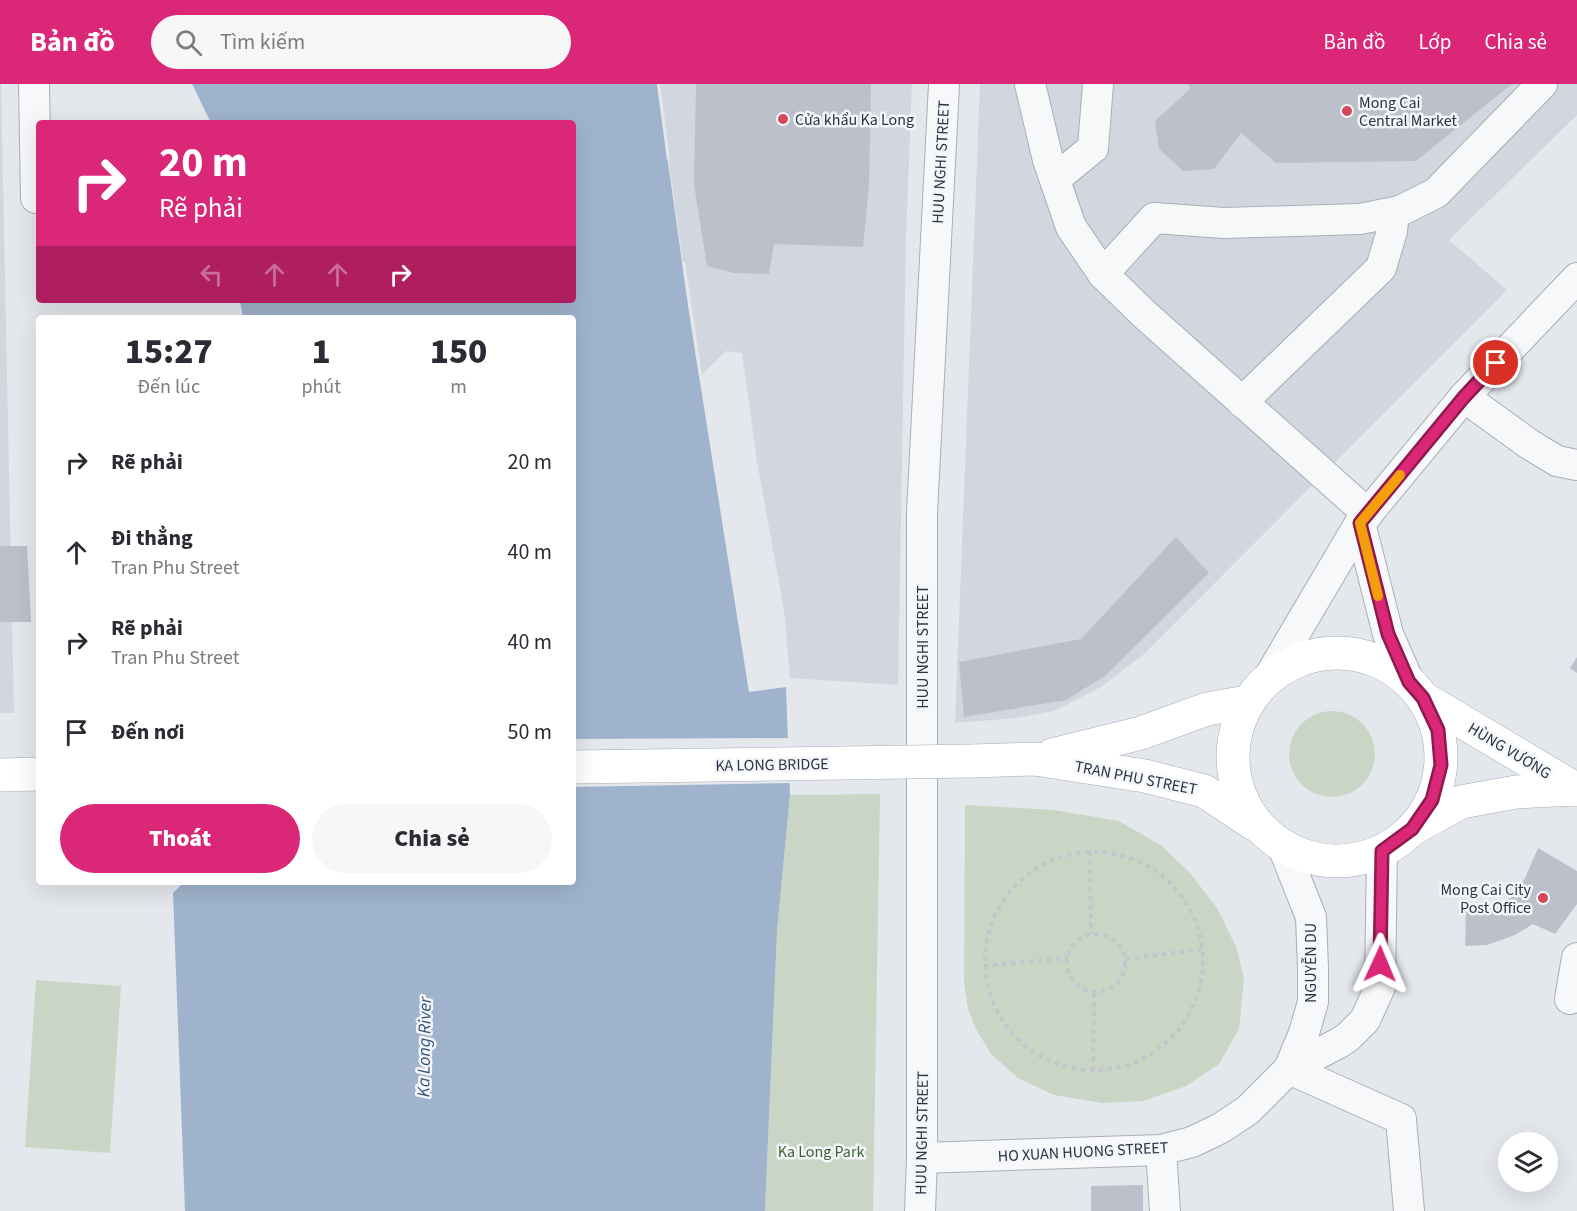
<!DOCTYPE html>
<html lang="vi">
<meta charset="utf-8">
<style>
body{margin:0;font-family:"Source Sans 3",sans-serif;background:#f7f7f7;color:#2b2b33;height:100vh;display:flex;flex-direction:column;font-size:22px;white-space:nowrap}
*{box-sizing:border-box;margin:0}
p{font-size:20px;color:#7c7c81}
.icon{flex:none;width:33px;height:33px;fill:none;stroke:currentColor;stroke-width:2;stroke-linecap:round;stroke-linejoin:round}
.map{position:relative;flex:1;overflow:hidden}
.details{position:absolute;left:36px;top:231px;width:540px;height:570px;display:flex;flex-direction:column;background:#fff;border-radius:6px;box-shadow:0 6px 24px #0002}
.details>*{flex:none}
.hud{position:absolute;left:36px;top:36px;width:540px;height:183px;border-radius:6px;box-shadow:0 6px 24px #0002;background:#db2777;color:#fff;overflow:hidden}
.tools{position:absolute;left:1498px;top:1048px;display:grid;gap:12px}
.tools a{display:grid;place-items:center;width:60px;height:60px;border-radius:50%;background:#fff;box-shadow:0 6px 24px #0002;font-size:30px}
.pin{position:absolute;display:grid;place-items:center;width:51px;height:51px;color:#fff;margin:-26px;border:3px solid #fff;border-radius:50%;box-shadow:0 2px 6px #0007}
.me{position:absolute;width:66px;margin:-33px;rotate:1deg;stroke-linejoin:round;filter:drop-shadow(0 0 4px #0008)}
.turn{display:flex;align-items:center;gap:21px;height:126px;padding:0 24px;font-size:27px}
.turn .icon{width:78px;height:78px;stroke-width:2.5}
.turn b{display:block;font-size:42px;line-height:51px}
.lanes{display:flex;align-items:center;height:57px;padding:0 24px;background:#0003;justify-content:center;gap:30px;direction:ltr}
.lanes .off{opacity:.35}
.eta{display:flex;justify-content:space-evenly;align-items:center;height:102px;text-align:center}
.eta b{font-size:36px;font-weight:800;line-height:42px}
.cta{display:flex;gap:12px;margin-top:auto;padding:12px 24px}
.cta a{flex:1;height:69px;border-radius:36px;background:#db2777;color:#fff;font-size:24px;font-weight:800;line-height:69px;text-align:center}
.cta a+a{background:#f7f7f7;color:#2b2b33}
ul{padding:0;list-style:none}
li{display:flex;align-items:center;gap:18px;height:90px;padding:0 24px}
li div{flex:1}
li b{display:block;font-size:22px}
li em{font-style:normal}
header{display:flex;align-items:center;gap:36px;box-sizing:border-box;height:84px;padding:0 30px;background:#db2777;color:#fff}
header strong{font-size:28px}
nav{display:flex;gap:33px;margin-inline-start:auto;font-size:21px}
.search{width:420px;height:54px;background:#f7f7f7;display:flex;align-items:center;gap:15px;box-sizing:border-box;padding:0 21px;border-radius:33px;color:#7c7c81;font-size:22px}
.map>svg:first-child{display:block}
</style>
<header>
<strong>Bản đồ</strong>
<div class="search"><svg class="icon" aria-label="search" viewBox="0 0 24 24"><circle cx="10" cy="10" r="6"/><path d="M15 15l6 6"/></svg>Tìm kiếm</div>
<nav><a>Bản đồ</a><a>Lớp</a><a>Chia sẻ</a></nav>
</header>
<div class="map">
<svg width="1577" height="1127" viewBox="0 0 1577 1127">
<rect width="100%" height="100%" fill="#e4e7ec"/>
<g fill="#d2d6de">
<path d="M 0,0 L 1,0 L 14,629 L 0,629 Z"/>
<path d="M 658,0 L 912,0 L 906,151 L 898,601 L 790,594 L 784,526 L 757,378 L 742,269 L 726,267 L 699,293 Z"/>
<path d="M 980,0 L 1577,0 L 1577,31 L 1449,156 L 1507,206 L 1144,570 L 1101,603 L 1054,627 L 1016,634 L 955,639 Z"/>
</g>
<g fill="#c9d6c5">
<circle cx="1332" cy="670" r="43"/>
<path d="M 880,710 L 873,1127 L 765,1127 L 777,847 L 790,711 Z"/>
<path d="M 965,721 L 1054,726 L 1119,737 L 1162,762 L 1190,789 L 1217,824 L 1237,865 L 1244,895 L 1239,945 L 1219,980 L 1186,1002 L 1143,1017 L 1102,1019 L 1054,1011 L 1018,994 L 991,970 L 976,945 L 968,925 L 964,898 Z"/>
<path d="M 36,896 L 121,902 L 110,1069 L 25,1063 Z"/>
</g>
<path fill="#9fb4cc" d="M 192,0 L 657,0 L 689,228 L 749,608 L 786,603 L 790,711 L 777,847 L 765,1127 L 185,1127 L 173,809 L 184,798 L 573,798 L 573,234 L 243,234 L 240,216 L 573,216 L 573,39 L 211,39 Z"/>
<g fill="#e4e7ec">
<path d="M 657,0 L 660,0 L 670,75 L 667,76 Z"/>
<path d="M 682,178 L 685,178 L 702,290 L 699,293 Z"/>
<path d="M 791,654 L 793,699 L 573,703 L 573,655 Z"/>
</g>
<g fill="#bbc0ca">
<path d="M 696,0 L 871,0 L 869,100 L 863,163 L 774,160 L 769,190 L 734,189 L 707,182 L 694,101 Z"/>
<path d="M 1187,0 L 1512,0 L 1416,77 L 1276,79 L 1241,49 L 1214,85 L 1183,87 L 1159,65 L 1155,37 L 1191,4 Z"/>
<path d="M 1176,453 L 1209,489 L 1105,592 L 1066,616 L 964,633 L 959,578 L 1081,555 Z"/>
<path d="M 0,462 L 27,462 L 31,538 L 0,538 Z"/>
<path d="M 1577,573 L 1577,589 L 1570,584 Z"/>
<path d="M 1538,764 L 1577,787 L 1577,820 L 1555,850 L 1533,840 L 1515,851 L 1487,861 L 1465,862 L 1466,828 L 1501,823 L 1515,809 L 1525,794 Z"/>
<path d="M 1143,1101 L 1143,1127 L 1091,1127 L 1091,1102 Z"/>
</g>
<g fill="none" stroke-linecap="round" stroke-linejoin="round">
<defs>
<g id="minor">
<path d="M 34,0 L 36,114"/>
<path d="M 1030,0 L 1048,76 L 1071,143 L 1103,190 L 1143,229 L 1368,430"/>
<path d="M 1055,95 L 1093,64 L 1098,0"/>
<path d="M 1103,190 L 1154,134 L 1224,139 L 1360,135 L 1400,127 L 1436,109 L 1542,0"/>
<path d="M 1464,313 L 1529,360 L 1557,377 L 1577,381"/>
<path d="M 1242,318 L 1381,184 L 1392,147 L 1394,129"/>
<path d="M 1360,439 L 1388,550 L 1409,598"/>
<path d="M 1269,593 L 1360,439 L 1464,313 L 1577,194"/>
<path d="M 1283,763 L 1311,833 L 1313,884 L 1313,918 L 1304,949 L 1289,985"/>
<path d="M 1570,915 L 1577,874"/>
<path d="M 1289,985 L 1401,1035 L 1409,1127"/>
<path d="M 1161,1066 L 1165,1127"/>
<path d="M 922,1074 L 1161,1066 L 1192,1058 L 1221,1044 L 1248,1026 L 1289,985 L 1339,959 L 1348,953 L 1365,936 L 1380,903 L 1382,767"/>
<path d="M 920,1127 L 922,1074 L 922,429 L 944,0"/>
</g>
<g id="major">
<circle cx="1337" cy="673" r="104"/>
<path d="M 1423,614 L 1577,706"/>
<path d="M 1052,671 L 1141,649 L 1207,625 L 1247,618"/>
<path d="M 972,677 L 1035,675 L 1145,692 L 1204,707 L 1254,740"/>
<path d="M 0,691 L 39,690"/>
<path d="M 1416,743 L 1461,718 L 1516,708 L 1575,705"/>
</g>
</defs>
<use href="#minor" stroke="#a9aeb7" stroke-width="32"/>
<use href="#major" stroke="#a3abb8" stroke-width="34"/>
<g stroke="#c2c5cb" stroke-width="4" stroke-dasharray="4.5 4.5" stroke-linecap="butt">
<path d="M 1090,767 L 1091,850"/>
<circle cx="1094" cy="877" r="109"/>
<circle cx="1096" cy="879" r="29"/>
<path d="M 1126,875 L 1203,865"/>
<path d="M 984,882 L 1068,874"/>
<path d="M 1093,986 L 1094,908"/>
</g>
<use href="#minor" stroke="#f7f8fa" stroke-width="30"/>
<use href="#major" stroke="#fff" stroke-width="33"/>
<defs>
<path id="major-bridge" d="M 573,683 L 972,677"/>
</defs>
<use href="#major-bridge" stroke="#a3abb8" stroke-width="34" stroke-linecap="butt"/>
<use href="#major-bridge" stroke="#fff" stroke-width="33"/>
</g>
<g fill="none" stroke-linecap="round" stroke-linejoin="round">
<defs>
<path id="route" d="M 1380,880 L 1382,767 L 1412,745 L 1432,716 L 1441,681 L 1438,646 L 1423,614 L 1409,598 L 1388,550 L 1360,439 L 1464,313 L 1496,279"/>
</defs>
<use href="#route" stroke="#8e194d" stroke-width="15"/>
<use href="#route" stroke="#db2777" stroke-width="10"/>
<path stroke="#f59e0b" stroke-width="10" d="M 1378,512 L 1360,439 L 1400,391"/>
</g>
<g fill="#d1495b" stroke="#f4f6f9" stroke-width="2">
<circle cx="1347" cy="27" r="6"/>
<circle cx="783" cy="35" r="6"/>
<circle cx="1543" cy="814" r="6"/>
</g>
<g text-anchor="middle" stroke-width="5" stroke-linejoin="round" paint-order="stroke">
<g font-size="16" fill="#2b3445" stroke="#f4f6f9" text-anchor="start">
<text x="1359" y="24">Mong Cai<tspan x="1359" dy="18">Central Market</tspan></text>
<text x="795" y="41">Cửa khẩu Ka Long</text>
<text x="1531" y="811" text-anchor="end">Mong Cai City<tspan x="1531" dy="18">Post Office</tspan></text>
</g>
<g font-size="16" fill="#2b3445" stroke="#f4f6f9">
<text transform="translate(940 78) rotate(-87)" y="6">HUU NGHI STREET</text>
<text transform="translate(922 563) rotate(-90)" y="6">HUU NGHI STREET</text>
<text transform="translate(1510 666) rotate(31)" y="6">HÙNG VƯƠNG</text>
<text transform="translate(772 680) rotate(-1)" y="6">KA LONG BRIDGE</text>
<text transform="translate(1136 693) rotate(11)" y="6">TRAN PHU STREET</text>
<text transform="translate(1310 879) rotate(-90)" y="6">NGUYỄN DU</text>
<text transform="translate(921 1049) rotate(-89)" y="6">HUU NGHI STREET</text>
<text transform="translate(1083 1067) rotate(-3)" y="6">HO XUAN HUONG STREET</text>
</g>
<g font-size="16" fill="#3f6138" stroke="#f4f6f9">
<text x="821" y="1073">Ka Long Park</text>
</g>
<g font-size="18" font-style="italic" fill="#34527a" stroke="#f4f6f9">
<text transform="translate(424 963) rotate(-89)" y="6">Ka Long River</text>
</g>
</g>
</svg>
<div class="tools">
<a><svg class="icon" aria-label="layers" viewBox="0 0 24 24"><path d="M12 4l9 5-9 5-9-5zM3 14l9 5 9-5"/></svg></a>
</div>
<div class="pin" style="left:1496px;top:279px;background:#d93025"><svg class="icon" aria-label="arrive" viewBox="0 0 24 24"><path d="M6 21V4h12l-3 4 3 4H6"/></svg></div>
<svg class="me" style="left:1380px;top:880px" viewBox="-20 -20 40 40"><path d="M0-17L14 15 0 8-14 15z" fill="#db2777" stroke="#fff" stroke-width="4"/></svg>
<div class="hud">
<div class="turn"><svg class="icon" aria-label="right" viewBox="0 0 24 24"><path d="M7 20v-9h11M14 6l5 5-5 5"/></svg><div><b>20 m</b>Rẽ phải</div></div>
<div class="lanes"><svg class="icon off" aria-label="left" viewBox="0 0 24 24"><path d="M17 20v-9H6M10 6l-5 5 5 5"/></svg><svg class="icon off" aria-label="ahead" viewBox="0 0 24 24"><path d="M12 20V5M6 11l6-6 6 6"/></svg><svg class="icon off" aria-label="ahead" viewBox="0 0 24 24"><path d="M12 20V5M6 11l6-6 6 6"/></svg><svg class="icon" aria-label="right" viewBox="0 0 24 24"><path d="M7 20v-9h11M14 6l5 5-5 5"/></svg></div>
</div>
<section class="details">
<div class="eta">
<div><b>15:27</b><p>Đến lúc</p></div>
<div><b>1</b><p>phút</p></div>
<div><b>150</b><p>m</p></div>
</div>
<ul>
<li><svg class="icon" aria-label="right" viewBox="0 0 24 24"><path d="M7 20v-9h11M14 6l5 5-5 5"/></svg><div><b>Rẽ phải</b></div><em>20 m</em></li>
<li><svg class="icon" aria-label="ahead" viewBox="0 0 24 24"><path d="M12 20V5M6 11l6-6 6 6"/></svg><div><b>Đi thẳng</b><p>Tran Phu Street</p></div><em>40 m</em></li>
<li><svg class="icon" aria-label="right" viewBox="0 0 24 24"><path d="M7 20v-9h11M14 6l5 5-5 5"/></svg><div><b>Rẽ phải</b><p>Tran Phu Street</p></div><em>40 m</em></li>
<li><svg class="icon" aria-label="arrive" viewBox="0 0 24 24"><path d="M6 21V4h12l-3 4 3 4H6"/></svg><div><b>Đến nơi</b></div><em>50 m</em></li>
</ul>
<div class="cta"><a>Thoát</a><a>Chia sẻ</a></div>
</section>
</div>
